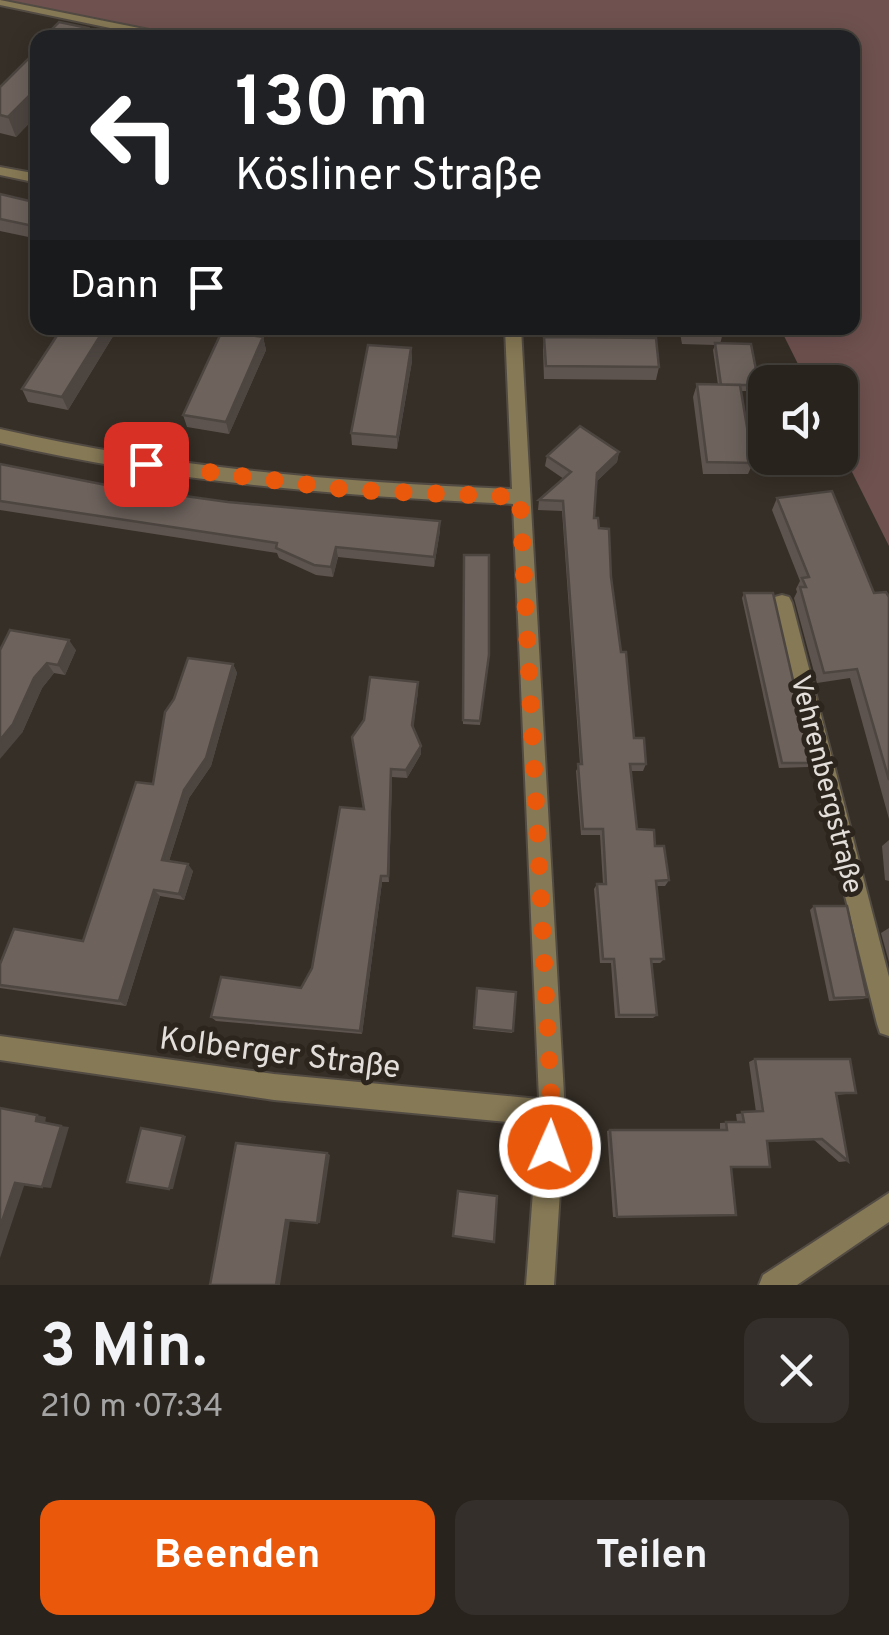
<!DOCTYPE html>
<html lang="de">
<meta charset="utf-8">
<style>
body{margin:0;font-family:Overpass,sans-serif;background:#342f2a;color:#f1f3f6;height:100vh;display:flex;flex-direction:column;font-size:38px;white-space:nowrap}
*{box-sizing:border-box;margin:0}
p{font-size:32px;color:#a5a4a4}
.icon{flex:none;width:55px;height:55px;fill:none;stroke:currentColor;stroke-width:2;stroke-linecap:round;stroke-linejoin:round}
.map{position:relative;height:1285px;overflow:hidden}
.sheet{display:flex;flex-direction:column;background:#28231d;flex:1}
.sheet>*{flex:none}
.hud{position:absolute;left:30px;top:30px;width:830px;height:305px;border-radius:20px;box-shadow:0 5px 25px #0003,0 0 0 2px #44403b;background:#202124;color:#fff;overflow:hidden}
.tools{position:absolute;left:748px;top:365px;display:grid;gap:20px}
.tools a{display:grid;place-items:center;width:110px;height:110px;border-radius:20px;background:#28231d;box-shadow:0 5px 25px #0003,0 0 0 2px #44403b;font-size:50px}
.pin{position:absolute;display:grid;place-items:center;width:85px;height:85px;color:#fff;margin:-42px;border-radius:20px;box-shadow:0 5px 15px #0006}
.me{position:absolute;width:110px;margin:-55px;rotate:2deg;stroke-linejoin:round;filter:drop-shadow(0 0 8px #0008)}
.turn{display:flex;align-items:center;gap:35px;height:210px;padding:0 40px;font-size:45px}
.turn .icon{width:130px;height:130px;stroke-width:2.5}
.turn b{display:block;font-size:70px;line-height:85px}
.then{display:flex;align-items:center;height:95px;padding:0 40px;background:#0003;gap:20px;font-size:38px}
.round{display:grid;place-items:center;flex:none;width:105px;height:105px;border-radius:20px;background:#342f2a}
.head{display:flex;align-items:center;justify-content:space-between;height:170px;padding:0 40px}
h1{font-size:60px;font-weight:700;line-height:75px}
.action{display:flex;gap:20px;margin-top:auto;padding:20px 40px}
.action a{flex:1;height:115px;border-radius:20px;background:#ea580c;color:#fff;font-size:40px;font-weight:700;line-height:115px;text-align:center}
.action a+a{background:#342f2a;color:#f1f3f6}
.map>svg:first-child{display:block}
</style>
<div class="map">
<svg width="889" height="1285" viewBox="0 0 889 1285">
<rect width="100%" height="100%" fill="#362f27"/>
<path fill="#6f5250" d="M 0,0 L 889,0 L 889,546 L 840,448 L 840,382 L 807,382 L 780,328 L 852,328 L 852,38 L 174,38 Z"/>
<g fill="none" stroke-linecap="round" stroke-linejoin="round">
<defs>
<path id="service" d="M 0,0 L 174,35 L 178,38 L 158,38 L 0,5 Z"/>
<g id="minor">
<path d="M 0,167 L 38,174 L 38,183 L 0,175 Z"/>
<path d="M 505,328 L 521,328 L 565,1113 L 554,1285 L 526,1285 L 538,1125 L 274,1100 L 0,1060 L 0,1036 L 274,1074 L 539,1099 L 513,504 C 339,496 169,482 0,443 L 0,429 C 169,468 339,482 512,489 Z"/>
<path d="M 782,595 L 789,597 L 792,603 L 889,977 L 889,1036 L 880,1033 L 877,1024 L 772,603 L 775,597 Z"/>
<path d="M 889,1193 L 889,1222 L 797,1285 L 759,1285 L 763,1275 Z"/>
</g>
</defs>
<use href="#service" stroke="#524b43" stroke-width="4"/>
<use href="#minor" stroke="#524b43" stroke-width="4"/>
<use href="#service" fill="#867956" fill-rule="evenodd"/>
<use href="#minor" fill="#867956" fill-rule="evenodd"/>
</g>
<g fill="#5e544f">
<path d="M 38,43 L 38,114 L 16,137 L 0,133 L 0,87 L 33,55 L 31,49 Z"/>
<path d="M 0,194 L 38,203 L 38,239 L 0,231 Z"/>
<path d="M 62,328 L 118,328 L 68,410 L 28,402 L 22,389 Z"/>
<path d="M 679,328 L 722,328 L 723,333 L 720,344 L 759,385 L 757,391 L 741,391 L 753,463 L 748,474 L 703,474 L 693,397 L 697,384 L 718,385 L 713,350 L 715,345 L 682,344 Z"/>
<path d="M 263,337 L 266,350 L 229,434 L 187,427 L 183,415 Z"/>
<path d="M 544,337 L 659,367 L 656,380 L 544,379 L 543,350 Z"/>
<path d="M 411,348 L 412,361 L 397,449 L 352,445 L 351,433 Z"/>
<path d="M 619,452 L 617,462 L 597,481 L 594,518 L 599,528 L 611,577 L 634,738 L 646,764 L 643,771 L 631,771 L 637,829 L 655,846 L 669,880 L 665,886 L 656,886 L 664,959 L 660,963 L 652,963 L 657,1015 L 653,1018 L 615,1018 L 611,963 L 600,963 L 594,889 L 597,884 L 603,884 L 600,835 L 581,835 L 576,771 L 580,764 L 562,511 L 538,510 L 539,500 L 564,479 L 545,466 L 547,456 Z"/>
<path d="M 0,464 L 106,485 L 440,531 L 434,567 L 338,557 L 333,577 L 316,575 L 279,558 L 277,553 L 0,510 Z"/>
<path d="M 777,498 L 874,593 L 889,597 L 889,819 L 850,678 L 817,683 L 794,598 L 797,592 L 796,589 L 800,581 L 772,510 Z"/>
<path d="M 464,555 L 489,655 L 480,725 L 463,724 Z"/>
<path d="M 744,593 L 812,763 L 808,767 L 779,768 L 742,598 Z"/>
<path d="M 0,650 L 76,650 L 65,675 L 54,673 L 42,688 L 22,733 Z"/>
<path d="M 233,664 L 237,673 L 211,766 L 189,798 L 169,861 L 193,871 L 184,900 L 160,896 L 126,1006 L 0,988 L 0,964 L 83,941 L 153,784 Z"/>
<path d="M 418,682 L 418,691 L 413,728 L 421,754 L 407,778 L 392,777 L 389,882 L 382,882 L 362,1034 L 216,1021 L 211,1017 L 301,988 L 312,968 L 364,809 Z"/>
<path d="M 889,840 L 889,881 L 885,880 L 882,846 Z"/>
<path d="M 814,906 L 867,997 L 863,999 L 829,1001 L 810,910 Z"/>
<path d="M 889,928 L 889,962 L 881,933 Z"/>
<path d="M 477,988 L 513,1031 L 512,1033 L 473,1029 Z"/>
<path d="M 755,1059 L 856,1093 L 836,1095 L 848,1161 L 839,1162 L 814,1140 L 767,1142 L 731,1168 L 736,1215 L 613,1217 L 607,1131 L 610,1130 L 720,1130 L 720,1123 L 737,1122 L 736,1114 L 756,1112 L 749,1062 Z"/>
</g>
<g fill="#4c4540">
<path d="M 88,28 L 91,38 L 79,38 Z"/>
<path d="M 38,87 L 38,114 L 16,137 L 8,117 Z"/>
<path d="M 105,328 L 118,328 L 68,410 L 62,397 Z"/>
<path d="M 263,337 L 266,350 L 229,434 L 226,422 Z"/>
<path d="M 411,348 L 412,361 L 397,449 L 397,437 Z"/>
<path d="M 619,452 L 617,462 L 595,483 L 597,473 Z"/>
<path d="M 440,521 L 440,531 L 434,567 L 434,557 Z"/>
<path d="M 336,547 L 338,557 L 333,577 L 331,567 Z"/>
<path d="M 69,640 L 76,650 L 65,675 L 58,665 Z"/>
<path d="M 47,663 L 54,673 L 42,688 L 22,733 L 0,759 L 0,740 L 34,678 Z"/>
<path d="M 233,664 L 237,673 L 211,766 L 189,798 L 167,867 L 162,860 L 184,790 Z"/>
<path d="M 418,682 L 418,691 L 413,733 L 412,725 Z"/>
<path d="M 421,746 L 421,754 L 407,778 L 406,770 Z"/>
<path d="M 391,769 L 392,777 L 389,882 L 388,876 Z"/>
<path d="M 188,864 L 193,871 L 184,900 L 179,894 Z"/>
<path d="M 381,876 L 382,882 L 362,1034 L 360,1031 Z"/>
<path d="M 154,890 L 160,896 L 126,1006 L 119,1001 Z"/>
<path d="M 37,1115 L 46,1117 L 45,1123 L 36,1121 Z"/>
<path d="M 61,1126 L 69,1127 L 51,1188 L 42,1187 Z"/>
<path d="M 183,1136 L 186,1136 L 173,1189 L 169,1189 Z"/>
<path d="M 327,1153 L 330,1155 L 320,1223 L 317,1223 Z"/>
<path d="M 15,1183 L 25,1183 L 0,1258 L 0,1227 Z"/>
<path d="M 286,1220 L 290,1220 L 280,1285 L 276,1285 Z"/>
</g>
<g fill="#6d625c" stroke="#4c4540" stroke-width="2.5">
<path d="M 59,22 L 88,28 L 79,38 L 43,38 Z"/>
<path d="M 295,30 L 308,38 L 289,38 Z"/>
<path d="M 36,51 L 38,87 L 8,117 L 0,115 L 0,87 Z"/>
<path d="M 0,194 L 38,203 L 38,227 L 0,219 Z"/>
<path d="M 62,328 L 105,328 L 62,397 L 22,389 Z"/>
<path d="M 684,328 L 722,328 L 723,333 L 685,333 Z"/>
<path d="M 222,331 L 263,337 L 226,422 L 183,415 Z"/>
<path d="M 544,337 L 656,338 L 659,367 L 546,366 Z"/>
<path d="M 715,343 L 751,344 L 759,385 L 721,385 Z"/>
<path d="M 368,345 L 411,348 L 397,437 L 351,433 Z"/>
<path d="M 697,384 L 740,385 L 753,463 L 707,462 Z"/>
<path d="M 580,426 L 619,452 L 597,473 L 594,518 L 598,518 L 599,528 L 609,529 L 611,577 L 621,652 L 626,652 L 634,738 L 644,738 L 646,764 L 630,764 L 637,829 L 654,830 L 655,846 L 664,846 L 669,880 L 656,881 L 664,959 L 651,959 L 657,1015 L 619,1015 L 614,959 L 603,959 L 597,884 L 606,884 L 603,829 L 583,829 L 578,764 L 582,764 L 563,501 L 539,500 L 571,472 L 547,456 Z"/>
<path d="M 0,464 L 106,485 L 228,502 L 440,521 L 434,557 L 336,547 L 331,567 L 314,565 L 276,548 L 277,543 L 0,501 Z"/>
<path d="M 832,491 L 874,593 L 886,592 L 889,597 L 889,780 L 857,669 L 824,673 L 800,587 L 806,587 L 802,578 L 809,577 L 777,498 Z"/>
<path d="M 464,555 L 489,555 L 489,655 L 480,721 L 463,720 Z"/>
<path d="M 744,593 L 773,593 L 812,763 L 782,763 Z"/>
<path d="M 10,630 L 69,640 L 58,665 L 47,663 L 34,678 L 13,724 L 0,740 L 0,650 Z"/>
<path d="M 188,658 L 233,664 L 206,758 L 184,790 L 162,860 L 188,864 L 179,894 L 154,890 L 119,1001 L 0,985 L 0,964 L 14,929 L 83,941 L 136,782 L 153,784 L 165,712 L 174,699 Z"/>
<path d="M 370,677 L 418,682 L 412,725 L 421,746 L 406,770 L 391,769 L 388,876 L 381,876 L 360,1031 L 211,1017 L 221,977 L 301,988 L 312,968 L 340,807 L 364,809 L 352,737 L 364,720 Z"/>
<path d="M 814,906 L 847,906 L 867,997 L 834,998 Z"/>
<path d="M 477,988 L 516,992 L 513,1031 L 474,1027 Z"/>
<path d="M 755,1059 L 850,1059 L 856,1093 L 836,1093 L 848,1161 L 822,1139 L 767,1141 L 770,1167 L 731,1167 L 736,1215 L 617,1217 L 610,1130 L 727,1130 L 726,1122 L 744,1122 L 742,1112 L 763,1111 Z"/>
<path d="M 0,1108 L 37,1115 L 36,1121 L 61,1126 L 42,1187 L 15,1183 L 0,1227 Z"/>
<path d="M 141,1128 L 183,1136 L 169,1189 L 127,1182 Z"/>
<path d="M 236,1143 L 327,1153 L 317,1223 L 286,1220 L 276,1285 L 210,1285 Z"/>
<path d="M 458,1191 L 497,1196 L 494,1242 L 453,1236 Z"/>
</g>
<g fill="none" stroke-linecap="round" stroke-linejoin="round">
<path stroke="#ea580c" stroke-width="18" stroke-dasharray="0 32.4" d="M 146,464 L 351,490 L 520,497 L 552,1113 L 550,1147"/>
</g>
<g text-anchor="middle" stroke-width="10" stroke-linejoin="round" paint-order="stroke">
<g font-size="28" fill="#e3ded9" stroke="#2c251d">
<text transform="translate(828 784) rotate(76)" y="10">Vehrenbergstraße</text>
</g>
<g font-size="32" fill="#e3ded9" stroke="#2c251d">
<text transform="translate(280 1052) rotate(7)" y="11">Kolberger Straße</text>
</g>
</g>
</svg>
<div class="tools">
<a><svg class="icon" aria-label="sound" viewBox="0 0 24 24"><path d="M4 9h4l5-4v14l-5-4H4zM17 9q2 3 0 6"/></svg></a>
</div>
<div class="pin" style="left:146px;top:464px;background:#d93025"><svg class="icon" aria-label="arrive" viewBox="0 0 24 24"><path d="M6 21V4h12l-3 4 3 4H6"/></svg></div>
<svg class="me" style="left:550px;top:1147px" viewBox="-20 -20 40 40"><circle r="17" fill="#ea580c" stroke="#fff" stroke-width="3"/><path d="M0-11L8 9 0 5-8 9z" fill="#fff"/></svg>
<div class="hud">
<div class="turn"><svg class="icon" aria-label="left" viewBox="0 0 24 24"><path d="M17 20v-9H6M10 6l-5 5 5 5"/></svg><div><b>130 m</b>Kösliner Straße</div></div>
<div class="then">Dann<svg class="icon" aria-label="arrive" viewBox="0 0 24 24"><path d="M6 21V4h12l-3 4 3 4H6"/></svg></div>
</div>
</div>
<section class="sheet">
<div class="head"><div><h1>3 Min.</h1><p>210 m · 07:34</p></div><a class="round"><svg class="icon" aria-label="close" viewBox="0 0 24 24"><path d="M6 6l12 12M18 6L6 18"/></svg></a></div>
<div class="action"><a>Beenden</a><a>Teilen</a></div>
</section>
